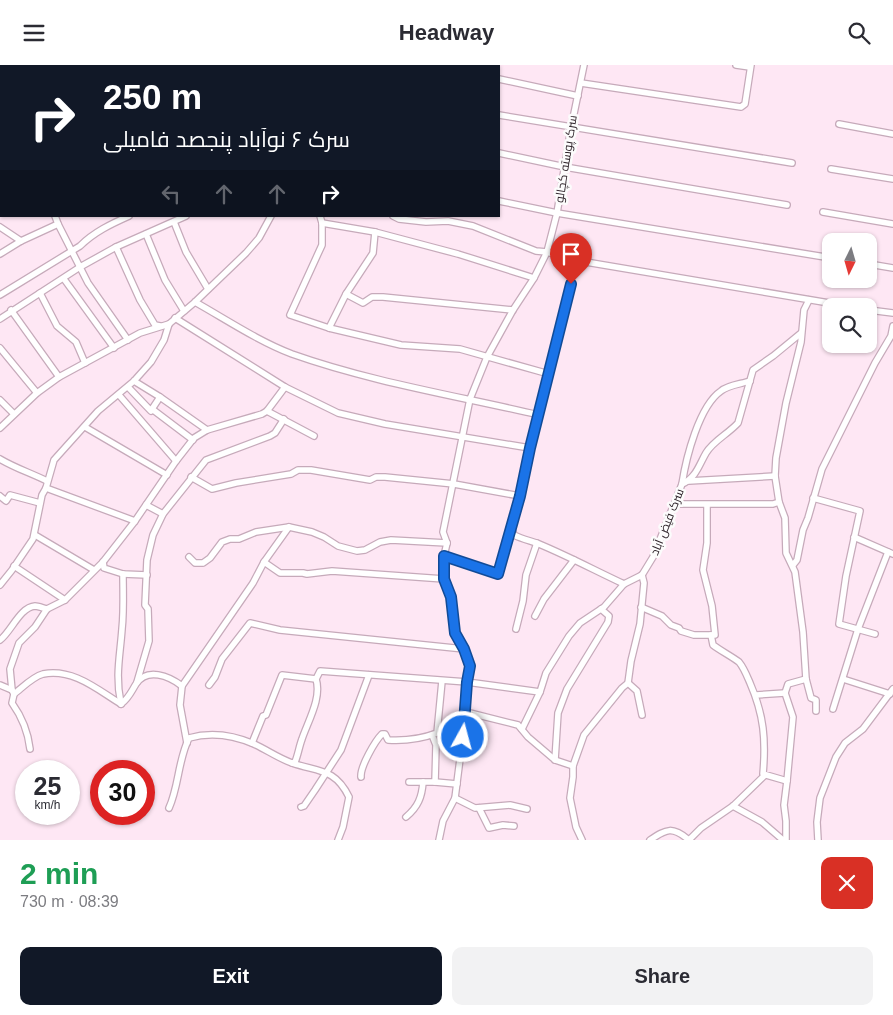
<!DOCTYPE html>
<meta charset="utf-8">
<style>
body{margin:0;font-family:Arial,Cairo,sans-serif;background:#f2f2f3;color:#2b2b33;height:100vh;display:flex;flex-direction:column;font-size:19px;white-space:nowrap}
*{box-sizing:border-box;margin:0}
p{font-size:16px;color:#7c7c81}
.icon{flex:none;width:28px;height:28px;fill:none;stroke:currentColor;stroke-width:2;stroke-linecap:round;stroke-linejoin:round}
.map{position:relative;height:775px;overflow:hidden}
.drawer{display:flex;flex-direction:column;background:#fff;flex:1}
.drawer>*{flex:none}
.top-card{position:absolute;left:0px;top:0px;width:500px;height:152px;box-shadow:0 1px 4px #0004;background:#111827;color:#fff;overflow:hidden}
.needle{width:32px;rotate:185deg}
.tools{position:absolute;left:822px;top:168px;display:grid;gap:10px}
.tools a{display:grid;place-items:center;width:55px;height:55px;border-radius:10px;background:#fff;box-shadow:0 1px 4px #0004;font-size:25px}
.speed{position:absolute;left:15px;top:695px;display:flex;gap:10px;font-size:25px;font-weight:700;text-align:center}
.speed>*{display:grid;place-content:center;width:65px;height:65px;border-radius:50%;background:#fff;box-shadow:0 1px 4px #0004;line-height:1}
.speed small{font-size:12px;font-weight:400}
.speed .limit{border:8px solid #d22;background:#fff;color:#111}
.pin{position:absolute;display:grid;place-items:center;width:42px;height:42px;color:#fff;margin:-51px -21px;border-radius:50% 50% 50% 0;rotate:-45deg;box-shadow:0 0 5px #0007}
.pin .icon{rotate:45deg}
.me{position:absolute;width:55px;margin:-28px;rotate:7deg;stroke-linejoin:round;filter:drop-shadow(0 0 4px #0008)}
.turn{display:flex;align-items:center;gap:18px;height:105px;padding:0 20px;font-size:22px}
.turn .icon{width:65px;height:65px;stroke-width:2.5}
.turn b{display:block;font-size:35px;line-height:42px}
.lanes{display:flex;align-items:center;height:48px;padding:0 20px;background:#0003;justify-content:center;gap:25px;direction:ltr}
.lanes .off{opacity:.35}
.round{display:grid;place-items:center;flex:none;width:52px;height:52px;border-radius:10px;background:#f2f2f3}
.overview{display:flex;align-items:center;justify-content:space-between;height:85px;padding:0 20px}
h1{font-size:30px;font-weight:800;line-height:38px;color:#1e9e55}
.primary-button{display:flex;gap:10px;margin-top:auto;padding:10px 20px}
.primary-button a{flex:1;height:58px;border-radius:10px;background:#111827;color:#fff;font-size:20px;font-weight:800;line-height:58px;text-align:center}
.primary-button a+a{background:#f2f2f3;color:#2b2b33}
header{display:flex;justify-content:space-between;align-items:center;height:65px;padding:0 20px;background:#fff;font-size:22px;font-weight:800}
.map>svg:first-child{display:block}
</style>
<header><svg class="icon" aria-label="menu" viewBox="0 0 24 24"><path d="M4 6h16M4 12h16M4 18h16"/></svg>Headway<svg class="icon" aria-label="search" viewBox="0 0 24 24"><circle cx="10" cy="10" r="6"/><path d="M15 15l6 6"/></svg></header>
<div class="map">
<svg width="893" height="775" viewBox="0 0 893 775">
<rect width="100%" height="100%" fill="#fee7f4"/>
<g fill="none" stroke-linecap="round" stroke-linejoin="round">
<defs>
<g id="minor">
<path d="M 90,0 L 93,1"/>
<path d="M 145,0 L 148,1"/>
<path d="M 226,0 L 226,1"/>
<path d="M 245,0 L 245,1"/>
<path d="M 276,0 L 278,1"/>
<path d="M 323,0 L 324,1"/>
<path d="M 387,0 L 393,1"/>
<path d="M 736,0 L 750,2"/>
<path d="M 449,1 L 450,0"/>
<path d="M 499,14 L 578,31"/>
<path d="M 581,18 L 741,42 L 745,39 L 751,0"/>
<path d="M 499,50 L 792,98"/>
<path d="M 839,59 L 893,69"/>
<path d="M 499,88 L 565,102 L 787,140"/>
<path d="M 831,104 L 893,114"/>
<path d="M 0,111 L 1,109"/>
<path d="M 499,136 L 557,148 L 831,193"/>
<path d="M 823,147 L 893,159"/>
<path d="M 55,151 L 58,159 L 88,218 L 128,275"/>
<path d="M 320,151 L 322,158 L 322,180 L 290,250 L 329,263 L 401,280 L 460,284 L 549,309"/>
<path d="M 393,151 L 399,154 L 426,157 L 448,156 L 473,161 L 536,186 L 547,187 L 574,195 L 847,241"/>
<path d="M 174,157 L 186,187 L 208,224"/>
<path d="M 322,158 L 375,167 L 458,189 L 534,213"/>
<path d="M 0,162 L 21,176"/>
<path d="M 146,169 L 165,215 L 184,246"/>
<path d="M 116,182 L 140,235 L 155,260 L 160,261"/>
<path d="M 0,189 L 21,176 L 58,159"/>
<path d="M 869,199 L 893,203"/>
<path d="M 64,214 L 114,283"/>
<path d="M 40,228 L 57,261 L 76,277 L 85,298"/>
<path d="M 346,229 L 363,238 L 372,232 L 383,232 L 513,245"/>
<path d="M 0,230 L 80,181 C 94,167 111,159 129,151"/>
<path d="M 809,235 L 804,245 L 801,277 L 786,338 L 776,393 L 775,411 L 779,437 L 785,453 L 786,488 L 795,507 L 803,567 L 806,614 L 811,633 L 816,635 L 816,646"/>
<path d="M 195,237 C 227,255 258,276 292,289 C 371,317 458,331 539,350"/>
<path d="M 11,245 L 59,312"/>
<path d="M 869,245 L 893,248"/>
<path d="M 175,253 L 285,322 L 338,348 L 385,359 L 530,383"/>
<path d="M 0,254 L 80,202 L 116,182 L 186,151"/>
<path d="M 329,263 L 346,229 L 373,188 L 375,167"/>
<path d="M 0,283 L 37,328"/>
<path d="M 134,316 L 160,332 L 207,365"/>
<path d="M 128,322 L 151,346 L 152,344 L 193,375"/>
<path d="M 119,330 L 176,396"/>
<path d="M 0,335 L 14,349"/>
<path d="M 152,344 L 160,332"/>
<path d="M 267,346 L 314,371"/>
<path d="M 85,362 L 167,410"/>
<path d="M 0,363 L 37,328 L 59,312 L 140,268 L 169,259"/>
<path d="M 0,394 C 15,403 31,408 47,416"/>
<path d="M 191,412 L 212,424 L 236,418 L 291,409 L 298,405 L 311,405 L 370,415 L 376,412 L 385,412 L 454,419 L 520,431"/>
<path d="M 689,416 L 775,411"/>
<path d="M 682,419 C 686,393 699,341 721,326 C 728,320 741,319 750,316"/>
<path d="M 46,423 L 135,456"/>
<path d="M 0,431 L 6,436 L 10,430 L 40,438"/>
<path d="M 813,433 L 860,446 L 846,511 L 839,559 L 875,569"/>
<path d="M 675,439 L 773,439 L 779,437"/>
<path d="M 146,440 L 163,449"/>
<path d="M 707,440 L 707,478 L 703,505 L 712,541 L 715,570 L 711,570 L 713,580 C 721,586 731,591 739,597 C 744,603 747,611 750,618 C 764,650 766,675 763,709 L 787,716"/>
<path d="M 512,464 L 514,470 C 522,474 531,476 539,479 C 568,491 596,506 624,519"/>
<path d="M 35,470 L 94,505"/>
<path d="M 854,472 L 893,489"/>
<path d="M 444,491 L 499,509 L 512,464 L 530,383 L 569,230 L 574,195"/>
<path d="M 189,492 L 195,498 L 203,498 L 210,493 L 222,477 L 230,474 L 239,474 L 256,467 L 289,462 L 312,467 L 324,472 L 338,481 L 357,486 L 365,485 L 380,477 L 391,475 L 447,478"/>
<path d="M 103,497 L 104,503 L 123,509 L 147,510"/>
<path d="M 264,497 L 280,508 L 303,508 L 307,509 L 332,506 L 444,514"/>
<path d="M 793,500 L 797,495 L 803,465 L 808,453 L 822,404 L 875,298 L 891,271 L 893,261"/>
<path d="M 14,501 L 65,535"/>
<path d="M 0,520 L 12,505 L 33,474 L 42,430 L 46,423 L 54,395 L 98,346 L 134,316 L 151,297 L 164,275 L 169,259 L 195,237 L 246,188 L 259,173 L 271,151"/>
<path d="M 641,542 L 662,551 L 671,560 L 679,563 L 681,566 L 694,570 L 711,570"/>
<path d="M 535,551 L 544,534 L 574,495"/>
<path d="M 516,564 L 523,536 L 526,510 L 537,478"/>
<path d="M 0,575 C 11,567 20,542 35,541 C 38,541 43,543 47,544"/>
<path d="M 843,614 L 890,629"/>
<path d="M 137,617 L 149,576 L 148,544 L 145,540 L 147,495 L 153,470 L 163,449 L 206,395 L 270,371 L 275,368 L 284,354"/>
<path d="M 628,618 L 637,626 L 642,650"/>
<path d="M 0,620 L 12,625"/>
<path d="M 209,620 L 215,612 L 222,594 L 250,558 L 280,565 L 464,584"/>
<path d="M 14,629 C 22,623 32,612 43,609 C 73,603 98,625 121,639"/>
<path d="M 756,630 L 785,628"/>
<path d="M 121,639 C 115,611 120,592 122,564 C 124,546 123,527 123,509"/>
<path d="M 121,639 C 129,633 131,627 136,619 C 147,602 169,611 182,621"/>
<path d="M 833,644 L 858,564 L 888,487"/>
<path d="M 466,647 L 518,660 L 528,672 L 555,695 L 573,701"/>
<path d="M 522,664 L 540,627 L 546,608 L 569,571 L 580,558 L 604,542 L 624,519 L 642,510 L 653,492 L 682,419 C 696,413 699,400 706,388 C 713,376 728,369 738,358 L 753,305 L 773,291 L 801,268"/>
<path d="M 432,670 L 436,680 L 435,717"/>
<path d="M 187,678 L 180,640 L 182,621 L 253,518 L 264,497 L 289,462"/>
<path d="M 252,678 L 263,651 L 266,650 L 282,610 L 316,614"/>
<path d="M 30,684 C 28,666 22,652 12,638 L 14,629 L 12,625 L 10,604 L 19,578 L 35,562 L 47,544 L 65,535 L 103,497 L 135,456 L 176,396 L 194,373 L 207,365 L 262,349 L 267,346 L 285,322"/>
<path d="M 555,695 L 558,648 L 567,624 L 608,557 L 609,551 L 601,544"/>
<path d="M 292,698 L 295,697 C 298,690 299,682 302,674 C 308,656 322,633 316,614 L 320,606 L 467,617 L 540,627"/>
<path d="M 361,712 C 360,702 375,676 382,669 L 385,669 L 388,675 C 405,676 421,674 437,668 L 442,616"/>
<path d="M 409,717 L 435,717 L 457,719"/>
<path d="M 455,733 L 475,743 L 510,740 L 527,744"/>
<path d="M 733,741 L 762,757 L 783,775"/>
<path d="M 301,742 L 304,741 L 315,725 L 341,685 L 369,610"/>
<path d="M 169,743 C 179,721 178,695 189,673 C 210,667 233,670 254,679 C 267,685 278,693 292,698 C 318,707 335,703 349,732 L 343,762 L 338,775"/>
<path d="M 479,743 L 489,763 L 503,760 L 514,761"/>
<path d="M 406,752 C 418,742 422,732 423,717"/>
<path d="M 439,775 L 443,756 L 455,733 L 466,647 L 467,617 L 470,601 L 464,584 L 455,568 L 451,532 L 444,514 L 444,491 L 447,478 L 443,467 L 470,334 L 487,292 L 513,245 L 534,213 L 547,187 L 557,148 L 571,63 L 584,0"/>
<path d="M 582,775 L 576,762 L 570,733 L 573,712 L 573,701 L 584,670 L 622,623 L 628,618 L 631,596 L 640,559 L 644,518 L 642,510"/>
<path d="M 650,775 C 667,764 672,761 689,775"/>
<path d="M 689,775 L 701,763 L 733,741 L 764,711"/>
<path d="M 786,775 L 786,756 L 784,740 L 787,716 L 793,652 L 785,628 L 788,619 L 806,614"/>
<path d="M 818,775 L 817,757 L 820,733 L 836,692 L 845,678 L 863,664 L 893,624"/>
</g>
</defs>
<use href="#minor" stroke="#c6aaba" stroke-width="8"/>
<use href="#minor" stroke="#fff" stroke-width="5.5"/>
</g>
<g fill="none" stroke-linecap="round" stroke-linejoin="round">
<defs>
<path id="route" d="M 463,672 L 467,617 L 470,601 L 464,584 L 455,568 L 451,532 L 444,514 L 444,491 L 498,509 L 520,431 L 530,383 L 571,219"/>
</defs>
<use href="#route" stroke="#114b97" stroke-width="12"/>
<use href="#route" stroke="#1a73e8" stroke-width="9"/>
</g>
<g text-anchor="middle" stroke-width="5" stroke-linejoin="round" paint-order="stroke">
<g font-size="12" fill="#30262c" stroke="#fcfcfc">
<text transform="translate(566 94) rotate(-81)" y="4">سرک پوسته کچالو</text>
<text transform="translate(667 457) rotate(-68)" y="4">سرک فيض آباد</text>
</g>
</g>
</svg>
<div class="tools">
<a><svg class="needle" viewBox="-14 -14 28 28"><path d="M0-13l5 13h-10z" fill="#e53935"/><path d="M0 13l5-13h-10z" fill="#7c7c81"/></svg></a>
<a><svg class="icon" aria-label="search" viewBox="0 0 24 24"><circle cx="10" cy="10" r="6"/><path d="M15 15l6 6"/></svg></a>
</div>
<div class="speed"><div>25<small>km/h</small></div><div class="limit">30</div></div>
<div class="pin" style="left:571px;top:219px;background:#d93025"><svg class="icon" aria-label="arrive" viewBox="0 0 24 24"><path d="M6 21V4h12l-3 4 3 4H6"/></svg></div>
<svg class="me" style="left:463px;top:672px" viewBox="-20 -20 40 40"><circle r="17" fill="#1a73e8" stroke="#fff" stroke-width="3"/><path d="M0-11L8 9 0 5-8 9z" fill="#fff"/></svg>
<div class="top-card">
<div class="turn"><svg class="icon" aria-label="right" viewBox="0 0 24 24"><path d="M7 20v-9h11M14 6l5 5-5 5"/></svg><div><b>250 m</b>سرک ۶ نوآباد پنجصد فامیلی</div></div>
<div class="lanes"><svg class="icon off" aria-label="left" viewBox="0 0 24 24"><path d="M17 20v-9H6M10 6l-5 5 5 5"/></svg><svg class="icon off" aria-label="ahead" viewBox="0 0 24 24"><path d="M12 20V5M6 11l6-6 6 6"/></svg><svg class="icon off" aria-label="ahead" viewBox="0 0 24 24"><path d="M12 20V5M6 11l6-6 6 6"/></svg><svg class="icon" aria-label="right" viewBox="0 0 24 24"><path d="M7 20v-9h11M14 6l5 5-5 5"/></svg></div>
</div>
</div>
<section class="drawer">
<div class="overview"><div><h1>2 min</h1><p>730 m · 08:39</p></div><a class="round" style="background:#d93025;color:#fff"><svg class="icon" aria-label="close" viewBox="0 0 24 24"><path d="M6 6l12 12M18 6L6 18"/></svg></a></div>
<div class="primary-button"><a>Exit</a><a>Share</a></div>
</section>
